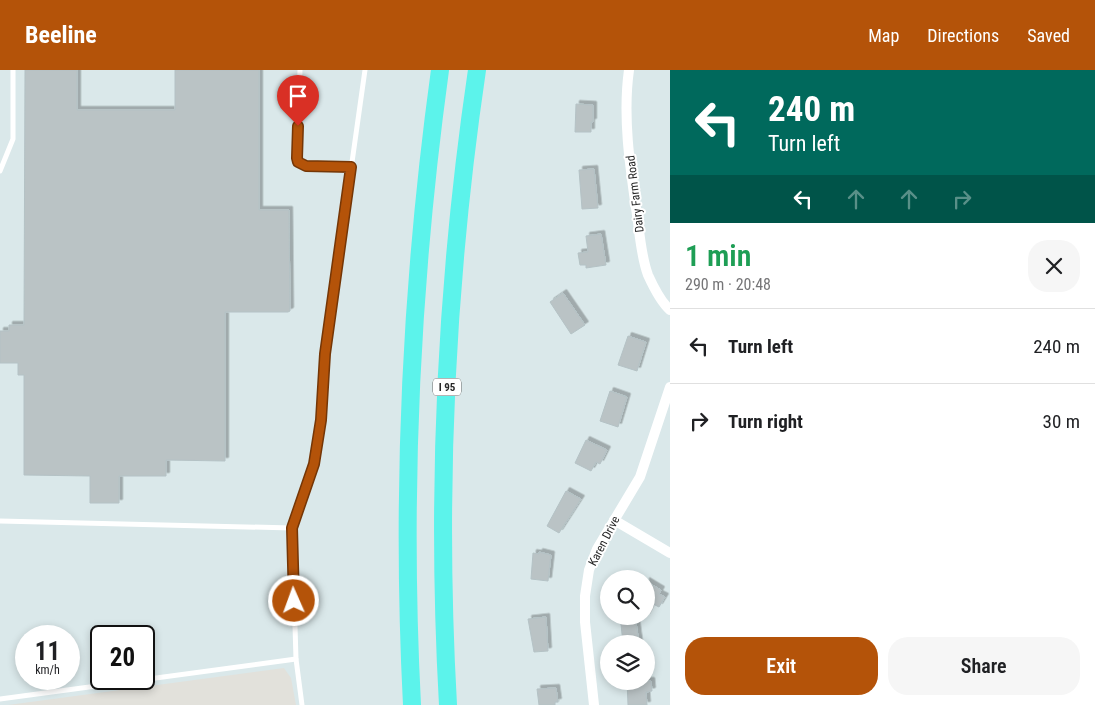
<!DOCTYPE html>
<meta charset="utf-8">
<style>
body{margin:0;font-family:"Roboto Condensed",sans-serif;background:#f6f6f6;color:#202124;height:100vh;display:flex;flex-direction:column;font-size:19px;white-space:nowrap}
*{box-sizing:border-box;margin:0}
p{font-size:16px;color:#757577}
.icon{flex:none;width:28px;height:28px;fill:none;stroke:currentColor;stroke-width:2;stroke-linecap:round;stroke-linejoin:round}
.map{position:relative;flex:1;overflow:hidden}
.side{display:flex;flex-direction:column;background:#fff;width:425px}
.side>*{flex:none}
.top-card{background:#00695c;color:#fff;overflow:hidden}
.controls{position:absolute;left:600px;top:500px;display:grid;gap:10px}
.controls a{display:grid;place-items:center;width:55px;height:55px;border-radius:50%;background:#fff;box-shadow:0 2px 8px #0003;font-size:25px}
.speed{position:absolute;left:15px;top:555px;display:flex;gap:10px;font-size:25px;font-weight:700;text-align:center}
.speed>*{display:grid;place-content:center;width:65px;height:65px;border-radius:50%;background:#fff;box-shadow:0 2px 8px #0003;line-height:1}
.speed small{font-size:12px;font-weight:400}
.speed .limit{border:2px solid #111;border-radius:8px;background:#fff;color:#111}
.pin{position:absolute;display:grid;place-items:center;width:42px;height:42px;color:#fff;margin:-51px -21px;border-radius:50% 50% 50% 0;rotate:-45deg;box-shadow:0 0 5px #0007}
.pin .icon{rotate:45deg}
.me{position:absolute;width:55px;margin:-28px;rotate:358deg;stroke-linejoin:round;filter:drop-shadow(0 0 4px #0008)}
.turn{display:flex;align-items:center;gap:18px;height:105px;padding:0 15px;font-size:22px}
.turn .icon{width:65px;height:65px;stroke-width:2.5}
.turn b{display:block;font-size:35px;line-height:42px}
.lanes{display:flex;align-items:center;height:48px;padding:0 15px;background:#0003;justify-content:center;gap:25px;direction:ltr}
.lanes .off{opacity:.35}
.round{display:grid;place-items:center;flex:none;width:52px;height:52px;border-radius:20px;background:#f6f6f6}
.summary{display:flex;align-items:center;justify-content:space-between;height:85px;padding:0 15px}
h1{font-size:30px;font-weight:600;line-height:38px;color:#1e9e55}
.cta{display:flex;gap:10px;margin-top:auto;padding:10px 15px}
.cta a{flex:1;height:58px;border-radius:20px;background:#b45309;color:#fff;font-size:20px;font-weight:600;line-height:58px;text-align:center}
.cta a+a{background:#f6f6f6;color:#202124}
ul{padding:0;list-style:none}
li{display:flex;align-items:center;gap:15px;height:75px;padding:0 15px;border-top:1px solid #e0e0e0}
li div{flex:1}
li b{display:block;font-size:19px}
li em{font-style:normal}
header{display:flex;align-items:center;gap:30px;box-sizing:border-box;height:70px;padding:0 25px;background:#b45309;color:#fff}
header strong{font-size:24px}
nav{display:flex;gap:28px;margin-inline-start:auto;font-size:18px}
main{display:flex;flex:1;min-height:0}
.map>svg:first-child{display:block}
</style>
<header>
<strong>Beeline</strong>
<nav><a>Map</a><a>Directions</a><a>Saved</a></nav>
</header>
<main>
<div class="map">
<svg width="670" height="635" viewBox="0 0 670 635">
<defs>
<filter id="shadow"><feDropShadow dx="3.5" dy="-3.5" stdDeviation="0" flood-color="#0004"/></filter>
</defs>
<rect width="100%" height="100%" fill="#dae8ea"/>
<path fill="#e2e1db" d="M 284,598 L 291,608 L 296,635 L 8,635 Z"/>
<g fill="#bac3c5" stroke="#b4c2c5" filter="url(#shadow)">
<path d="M 25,0 L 77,0 L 77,40 L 175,40 L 175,0 L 259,0 L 259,140 L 289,140 L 290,241 L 288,242 L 225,242 L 225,391 L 166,390 L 166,406 L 119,406 L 119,433 L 90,433 L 90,406 L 24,405 L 24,305 L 18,305 L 18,293 L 0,293 L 0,261 L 9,261 L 9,255 L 24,255 Z"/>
<path d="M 576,34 L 593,35 L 593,52 L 591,52 L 591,62 L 575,62 Z"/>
<path d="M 594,99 L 598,138 L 582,139 L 579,100 Z"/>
<path d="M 601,164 L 606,195 L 586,198 L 586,195 L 580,195 L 578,183 L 588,182 L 586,166 Z"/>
<path d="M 563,223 L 585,255 L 571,264 L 550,232 Z"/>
<path d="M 628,266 L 646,272 L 637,301 L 618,295 Z"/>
<path d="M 610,321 L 627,327 L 618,357 L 600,351 Z"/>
<path d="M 586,370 L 607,380 L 600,394 L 596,392 L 591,401 L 575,393 Z"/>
<path d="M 566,421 L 581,429 L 559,463 L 547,456 Z"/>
<path d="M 539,482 L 551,485 L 548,511 L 531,509 L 533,483 L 539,484 Z"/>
<path d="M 646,511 L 661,520 L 659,524 L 665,527 L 659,537 L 653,534 L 646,547 Z"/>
<path d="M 546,547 L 548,581 L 534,582 L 528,549 Z"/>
<path d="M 636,552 L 639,574 L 623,574 L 621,554 Z"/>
<path d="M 627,611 L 651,611 L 652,621 L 646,622 L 647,635 L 628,635 Z"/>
<path d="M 556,618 L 558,632 L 555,632 L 555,635 L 539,635 L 537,619 Z"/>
</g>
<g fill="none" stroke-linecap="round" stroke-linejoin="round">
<g stroke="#fff" stroke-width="5">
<path d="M 300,0 L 297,88 L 298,92 L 306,96 L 351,97"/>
<path d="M 0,101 L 13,69 L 13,0"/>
<path d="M 0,451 L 292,458"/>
<path d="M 0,629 L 296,589"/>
<path d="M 302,635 L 296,589 L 292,458 L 314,394 L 321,350 L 325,284 L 365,0"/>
</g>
<g stroke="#fff" stroke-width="10">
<path d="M 629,0 C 622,49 631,103 638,152 C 640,169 642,189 648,205 C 653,216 661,232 670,240"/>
<path d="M 614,450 L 670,483"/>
<path d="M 594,635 L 585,552 L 585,526 L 589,500 L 597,479 L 640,407 L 670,317"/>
</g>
<g stroke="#5cf3eb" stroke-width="18">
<path d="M 412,635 C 401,422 411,211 440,0"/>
<path d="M 448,635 C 436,423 446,210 477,0"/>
</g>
</g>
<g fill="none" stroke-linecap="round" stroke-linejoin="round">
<defs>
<path id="route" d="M 294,531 L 292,458 L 314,394 L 321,350 L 325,284 L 351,97 L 306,96 L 298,92 L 297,88 L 298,56"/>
</defs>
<use href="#route" stroke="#753606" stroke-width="12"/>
<use href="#route" stroke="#b45309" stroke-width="9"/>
</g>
<g text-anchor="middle" stroke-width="4" stroke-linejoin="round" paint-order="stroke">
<rect fill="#fff" stroke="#686868" stroke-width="1" x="433" y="308.5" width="28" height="17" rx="4"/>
<g font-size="11" font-weight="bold" fill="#282828">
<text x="447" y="321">I 95</text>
</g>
<g font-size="12" fill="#282828" stroke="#fff">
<text transform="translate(635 124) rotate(-97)" y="4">Dairy Farm Road</text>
<text transform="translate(604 471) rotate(-63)" y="4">Karen Drive</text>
</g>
</g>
</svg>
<div class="controls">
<a><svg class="icon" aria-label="search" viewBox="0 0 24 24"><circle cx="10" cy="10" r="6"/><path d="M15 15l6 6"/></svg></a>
<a><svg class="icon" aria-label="layers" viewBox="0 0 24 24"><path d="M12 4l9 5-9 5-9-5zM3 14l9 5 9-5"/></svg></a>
</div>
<div class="speed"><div>11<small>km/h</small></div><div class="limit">20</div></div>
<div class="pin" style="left:298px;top:56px;background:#d93025"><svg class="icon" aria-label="arrive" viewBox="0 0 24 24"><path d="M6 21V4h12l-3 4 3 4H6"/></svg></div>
<svg class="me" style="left:294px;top:531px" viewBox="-20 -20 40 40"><circle r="17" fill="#b45309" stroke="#fff" stroke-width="3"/><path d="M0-11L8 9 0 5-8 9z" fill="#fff"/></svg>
</div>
<section class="side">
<div class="top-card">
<div class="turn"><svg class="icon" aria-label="left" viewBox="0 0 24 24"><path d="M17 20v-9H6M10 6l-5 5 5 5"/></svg><div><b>240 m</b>Turn left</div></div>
<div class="lanes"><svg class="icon" aria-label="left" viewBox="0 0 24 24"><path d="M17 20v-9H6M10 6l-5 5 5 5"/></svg><svg class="icon off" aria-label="ahead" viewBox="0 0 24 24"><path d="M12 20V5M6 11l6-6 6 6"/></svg><svg class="icon off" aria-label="ahead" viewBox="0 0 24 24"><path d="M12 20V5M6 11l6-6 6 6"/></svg><svg class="icon off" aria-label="right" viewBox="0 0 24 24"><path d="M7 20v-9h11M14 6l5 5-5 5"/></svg></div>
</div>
<div class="summary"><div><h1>1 min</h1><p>290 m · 20:48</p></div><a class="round"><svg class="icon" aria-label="close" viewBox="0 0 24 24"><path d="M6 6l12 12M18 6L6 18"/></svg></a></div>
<ul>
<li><svg class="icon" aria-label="left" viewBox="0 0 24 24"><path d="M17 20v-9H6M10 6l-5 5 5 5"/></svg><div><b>Turn left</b></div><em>240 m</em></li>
<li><svg class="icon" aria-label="right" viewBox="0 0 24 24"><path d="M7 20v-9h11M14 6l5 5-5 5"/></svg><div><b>Turn right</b></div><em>30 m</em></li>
</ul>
<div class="cta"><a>Exit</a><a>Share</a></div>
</section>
</main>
